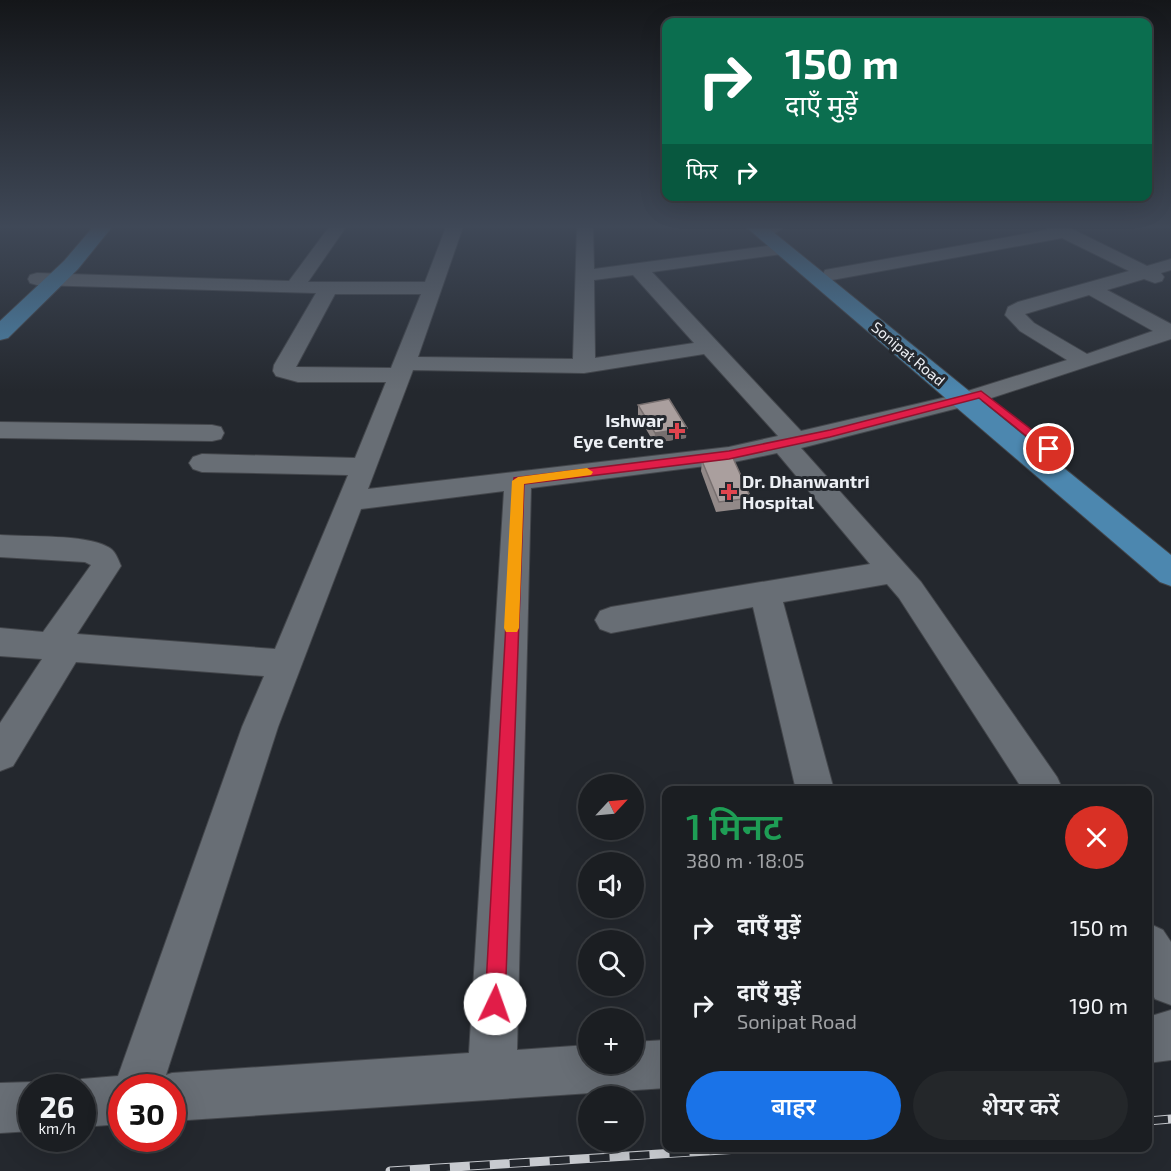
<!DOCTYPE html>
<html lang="hi">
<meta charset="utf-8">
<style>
body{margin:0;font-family:"Exo 2","Noto Sans Devanagari",sans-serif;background:#24272a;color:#f1f3f6;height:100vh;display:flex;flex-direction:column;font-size:22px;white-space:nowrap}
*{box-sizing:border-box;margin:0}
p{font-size:20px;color:#a0a2a5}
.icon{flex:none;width:33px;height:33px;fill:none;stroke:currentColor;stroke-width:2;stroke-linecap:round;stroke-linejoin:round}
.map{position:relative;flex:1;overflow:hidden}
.side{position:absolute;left:662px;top:786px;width:490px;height:366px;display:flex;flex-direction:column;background:#1b1e22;border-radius:12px;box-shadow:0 6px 24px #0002,0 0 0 2px #393c40}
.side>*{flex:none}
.guide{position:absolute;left:662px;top:18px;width:490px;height:183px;border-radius:12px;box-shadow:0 6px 24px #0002,0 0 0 2px #393c40;background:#0b6e4f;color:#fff;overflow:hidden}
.needle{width:39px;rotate:64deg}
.tools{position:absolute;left:578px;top:774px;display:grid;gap:12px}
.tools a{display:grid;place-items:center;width:66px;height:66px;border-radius:50%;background:#1b1e22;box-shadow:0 6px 24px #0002,0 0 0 2px #393c40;font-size:30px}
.speed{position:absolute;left:18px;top:1074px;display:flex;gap:12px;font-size:30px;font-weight:700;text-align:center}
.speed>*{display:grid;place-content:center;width:78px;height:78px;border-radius:50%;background:#1b1e22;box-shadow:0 6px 24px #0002,0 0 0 2px #393c40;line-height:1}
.speed small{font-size:15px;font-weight:400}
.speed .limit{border:9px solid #d22;background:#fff;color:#111}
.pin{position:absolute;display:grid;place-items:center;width:51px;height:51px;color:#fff;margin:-26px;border:3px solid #fff;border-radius:50%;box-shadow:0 2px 6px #0007}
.me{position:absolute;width:66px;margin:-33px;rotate:3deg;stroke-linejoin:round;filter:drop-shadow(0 0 4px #0008)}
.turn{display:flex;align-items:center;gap:21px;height:126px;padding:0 24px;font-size:27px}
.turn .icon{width:78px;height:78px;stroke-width:2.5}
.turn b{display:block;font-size:42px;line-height:51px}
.then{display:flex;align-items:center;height:57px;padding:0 24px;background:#0003;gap:12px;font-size:22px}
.round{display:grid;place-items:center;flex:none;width:63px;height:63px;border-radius:32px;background:#24272a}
.headline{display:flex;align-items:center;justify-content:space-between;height:102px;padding:0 24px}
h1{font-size:36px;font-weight:600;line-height:45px;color:#1e9e55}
.action{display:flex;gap:12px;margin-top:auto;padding:12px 24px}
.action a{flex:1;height:69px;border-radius:36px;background:#1a73e8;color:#fff;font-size:24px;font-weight:600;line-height:69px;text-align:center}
.action a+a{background:#24272a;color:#f1f3f6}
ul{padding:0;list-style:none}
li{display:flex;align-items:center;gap:18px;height:78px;padding:0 24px}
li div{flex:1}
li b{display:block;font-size:22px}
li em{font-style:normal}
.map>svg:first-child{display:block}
</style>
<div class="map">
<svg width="1171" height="1171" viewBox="0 0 1171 1171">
<rect width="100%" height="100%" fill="#24282e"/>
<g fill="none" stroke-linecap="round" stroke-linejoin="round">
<defs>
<g id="minor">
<path d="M 329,227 L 346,227 L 308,282 L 425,282 L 446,227 L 463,227 L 418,357 L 573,359 L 577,227 L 593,227 L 594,269 L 782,244 L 788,245 L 791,249 L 788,253 L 782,254 L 652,272 L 801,431 L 955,395 L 1067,360 L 1020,331 L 1005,315 L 1008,307 L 1018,302 L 1129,271 L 1062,238 L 832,280 L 825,278 L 823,274 L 825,270 L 1047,230 L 1046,227 L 1068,227 L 1147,266 L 1171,259 L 1171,270 L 1161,273 L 1164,277 L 1162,281 L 1155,283 L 1144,279 L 1107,290 L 1171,324 L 1171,339 L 970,405 L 801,448 L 921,582 L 1057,777 L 1063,790 L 1023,790 L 899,598 L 887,584 L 783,602 L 834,790 L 796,790 L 753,607 L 611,633 L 600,629 L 595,620 L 600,611 L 611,607 L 870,564 L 777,453 L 729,463 L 531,488 L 517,1050 L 588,1045 L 588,1064 L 633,1064 L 633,1042 L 666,1040 L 666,1088 L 172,1121 L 172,1088 L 122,1088 L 122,1124 L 82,1127 L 82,1088 L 64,1088 L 82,1079 L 118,1076 L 242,727 L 264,676 L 76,662 L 13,766 L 0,771 L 0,723 L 42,659 L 0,656 L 0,628 L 43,632 L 91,565 L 85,562 L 0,557 L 0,535 C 27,537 85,534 108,547 C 115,550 118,559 121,566 L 77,634 L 275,649 L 348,475 L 202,472 L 193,469 L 189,463 L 193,457 L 202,454 L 355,458 L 386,382 L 298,382 L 276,376 L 273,371 L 274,365 L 316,293 L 37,285 L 30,283 L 28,279 L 30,275 L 37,273 L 289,281 ZM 633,275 L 694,343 L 595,358 L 594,280 ZM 335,294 L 421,294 L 391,368 L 296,367 ZM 1089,295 L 1153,331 L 1087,354 L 1034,323 L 1025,314 ZM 704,354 L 778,436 L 729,447 L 368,489 L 413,370 L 584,373 ZM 504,491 L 469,1053 L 172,1073 L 166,1075 L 278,727 L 361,509 Z"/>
<path d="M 785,227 L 775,233 L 769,232 L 767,228 Z"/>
<path d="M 0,422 L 212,425 L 221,427 L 224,433 L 221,439 L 212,441 L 0,438 Z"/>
<path d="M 1148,923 L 1163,930 L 1171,942 L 1171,1005 L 1155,999 L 1148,985 Z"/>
<path d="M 1171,1010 L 1171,1060 L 1148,1063 L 1148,1017 Z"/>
<path d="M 32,1082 L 46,1088 L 32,1088 L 32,1131 L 0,1133 L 0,1083 Z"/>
</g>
<g id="major">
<path d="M 93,227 L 112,227 L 78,269 L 8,338 L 0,340 L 0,321 L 64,261 Z"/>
<path d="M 746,227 L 767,227 L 1171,555 L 1171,586 L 1160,582 Z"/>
</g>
</defs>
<use href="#minor" stroke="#43464b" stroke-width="2"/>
<use href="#major" stroke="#43464b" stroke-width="2"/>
<use href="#minor" fill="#686e75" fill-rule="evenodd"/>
<use href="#major" fill="#4c87af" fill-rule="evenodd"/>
<defs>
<g id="rail">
<path d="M 1148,1121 L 1171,1119"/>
<path d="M 390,1171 L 755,1148"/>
</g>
</defs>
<use href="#rail" stroke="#c7cacf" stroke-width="9"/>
<use href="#rail" stroke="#24282e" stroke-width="7" stroke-dasharray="20" stroke-linecap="butt"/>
</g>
<g fill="#928988">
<path d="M 638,405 L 686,438 L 654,443 L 638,415 Z"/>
<path d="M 702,461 L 751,498 L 748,508 L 716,512 L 701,471 Z"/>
</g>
<path fill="#776f6f" d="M 687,428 L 686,438 L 654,443 L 655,433 Z"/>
<g fill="#aa9f9e" stroke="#776f6f" stroke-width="1.5">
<path d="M 669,399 L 687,428 L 655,433 L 638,405 Z"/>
<path d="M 733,458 L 751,498 L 719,502 L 702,461 Z"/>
</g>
<linearGradient id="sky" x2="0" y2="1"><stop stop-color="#141619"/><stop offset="0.58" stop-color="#3f4857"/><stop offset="1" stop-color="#3f4857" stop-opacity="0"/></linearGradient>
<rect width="1171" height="391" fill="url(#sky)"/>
<path fill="#e11d48" stroke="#92132f" stroke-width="1.5" d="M 981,391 L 1053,446 L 1053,451 L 1045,451 L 979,398 L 830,437 L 729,459 L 524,484 L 505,1004 L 502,1011 L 495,1014 L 488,1011 L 485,1004 L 514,478 L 729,451 L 830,430 Z"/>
<path fill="#f59e0b" d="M 587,468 L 593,472 L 591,475 L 524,484 L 519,628 L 517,632 L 506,632 L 504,628 L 512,481 L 518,477 Z"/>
<g fill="#e0444e" stroke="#24282e" stroke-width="2">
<path d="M674 422h6v6h6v6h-6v6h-6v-6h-6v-6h6z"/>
<path d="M726 483h6v6h6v6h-6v6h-6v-6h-6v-6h6z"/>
</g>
<g text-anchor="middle" stroke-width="6" stroke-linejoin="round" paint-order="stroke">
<g font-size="15" fill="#eceff4" stroke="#24282e">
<text transform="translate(908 354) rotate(40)" y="5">Sonipat Road</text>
</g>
<g font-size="18" font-weight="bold" fill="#eceff4" stroke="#24282e" text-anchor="end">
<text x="664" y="427">Ishwar<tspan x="664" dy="21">Eye Centre</tspan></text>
<text x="742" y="488" text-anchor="start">Dr. Dhanwantri<tspan x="742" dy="21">Hospital</tspan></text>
</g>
</g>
</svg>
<div class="tools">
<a><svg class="needle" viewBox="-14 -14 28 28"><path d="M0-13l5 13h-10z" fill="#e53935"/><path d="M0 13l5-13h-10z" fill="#a0a2a5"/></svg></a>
<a><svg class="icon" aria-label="sound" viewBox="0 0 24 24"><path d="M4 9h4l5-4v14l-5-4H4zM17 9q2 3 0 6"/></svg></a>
<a><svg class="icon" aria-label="search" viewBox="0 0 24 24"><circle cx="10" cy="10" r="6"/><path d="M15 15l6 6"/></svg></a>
<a>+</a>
<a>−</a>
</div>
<div class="speed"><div>26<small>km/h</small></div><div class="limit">30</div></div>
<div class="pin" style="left:1049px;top:449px;background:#d93025"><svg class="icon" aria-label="arrive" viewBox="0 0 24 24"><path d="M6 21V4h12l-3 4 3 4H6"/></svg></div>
<svg class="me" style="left:495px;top:1004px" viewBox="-20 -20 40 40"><circle r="19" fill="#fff"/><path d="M0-13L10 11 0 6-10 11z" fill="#e11d48"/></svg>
<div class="guide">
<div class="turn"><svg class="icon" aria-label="right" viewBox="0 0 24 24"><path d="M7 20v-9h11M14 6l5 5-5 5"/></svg><div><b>150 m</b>दाएँ मुड़ें</div></div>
<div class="then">फिर<svg class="icon" aria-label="right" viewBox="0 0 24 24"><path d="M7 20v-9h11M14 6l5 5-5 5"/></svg></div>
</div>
<section class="side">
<div class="headline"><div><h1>1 मिनट</h1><p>380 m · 18:05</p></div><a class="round" style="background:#d93025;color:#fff"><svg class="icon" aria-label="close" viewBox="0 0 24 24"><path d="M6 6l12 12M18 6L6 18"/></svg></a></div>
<ul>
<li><svg class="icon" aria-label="right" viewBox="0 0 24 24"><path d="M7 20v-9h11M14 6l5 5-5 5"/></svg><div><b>दाएँ मुड़ें</b></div><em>150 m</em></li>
<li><svg class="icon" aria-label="right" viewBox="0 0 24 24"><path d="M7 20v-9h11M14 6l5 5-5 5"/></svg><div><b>दाएँ मुड़ें</b><p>Sonipat Road</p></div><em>190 m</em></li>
</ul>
<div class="action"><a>बाहर</a><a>शेयर करें</a></div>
</section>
</div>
